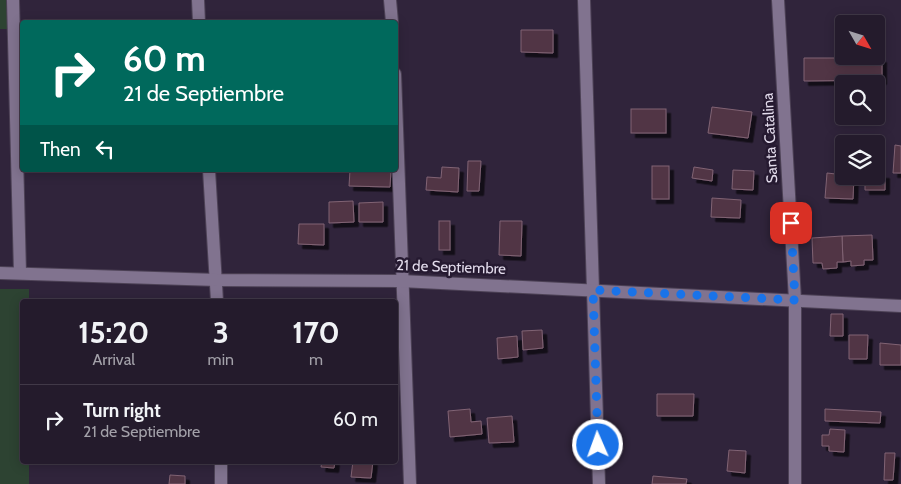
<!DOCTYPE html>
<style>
body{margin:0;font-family:Cabin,sans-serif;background:#302838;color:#f1f3f6;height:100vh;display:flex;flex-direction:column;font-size:19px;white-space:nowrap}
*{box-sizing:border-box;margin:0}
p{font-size:16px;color:#a3a1a9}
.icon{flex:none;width:28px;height:28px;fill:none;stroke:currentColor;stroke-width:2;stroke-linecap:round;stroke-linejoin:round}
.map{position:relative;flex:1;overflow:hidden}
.drawer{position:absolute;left:20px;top:299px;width:378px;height:165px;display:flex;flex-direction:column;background:#241b2c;border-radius:5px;box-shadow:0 2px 12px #0003,0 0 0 1px #413948}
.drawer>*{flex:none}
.hud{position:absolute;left:20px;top:20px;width:378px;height:152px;border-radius:5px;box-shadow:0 2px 12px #0003,0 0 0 1px #413948;background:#00695c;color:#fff;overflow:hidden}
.needle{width:32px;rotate:129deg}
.buttons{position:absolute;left:835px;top:15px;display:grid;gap:10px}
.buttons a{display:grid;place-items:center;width:50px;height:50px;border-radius:5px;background:#241b2c;box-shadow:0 2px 12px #0003,0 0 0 1px #413948;font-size:25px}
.pin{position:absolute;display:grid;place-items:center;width:42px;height:42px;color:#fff;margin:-21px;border-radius:10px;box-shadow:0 2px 8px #0006}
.me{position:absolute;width:55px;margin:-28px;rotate:358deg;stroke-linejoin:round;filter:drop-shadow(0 0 4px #0008)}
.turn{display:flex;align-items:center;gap:18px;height:105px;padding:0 20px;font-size:22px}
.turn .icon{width:65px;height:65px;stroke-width:2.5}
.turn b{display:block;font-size:35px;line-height:42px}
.then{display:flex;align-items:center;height:48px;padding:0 20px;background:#0003;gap:10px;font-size:19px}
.eta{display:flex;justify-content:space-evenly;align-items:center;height:85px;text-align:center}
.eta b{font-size:30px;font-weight:800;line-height:35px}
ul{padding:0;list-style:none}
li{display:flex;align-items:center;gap:15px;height:70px;padding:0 20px;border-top:1px solid #413948}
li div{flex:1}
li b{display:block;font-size:19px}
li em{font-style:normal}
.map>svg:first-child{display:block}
</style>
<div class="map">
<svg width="901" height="484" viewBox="0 0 901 484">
<defs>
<filter id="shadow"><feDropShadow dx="4.5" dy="4.5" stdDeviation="0" flood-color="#0009"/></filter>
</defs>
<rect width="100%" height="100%" fill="#30243b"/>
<g fill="#2d4332">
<path d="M 0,0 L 7,0 L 8,29 L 0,29 Z"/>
<path d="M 0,289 L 29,289 L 29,301 L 22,301 L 22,461 L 29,461 L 29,484 L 0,484 Z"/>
</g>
<g fill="#513645" stroke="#816374" filter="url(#shadow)">
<path d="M 521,30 L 553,30 L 553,53 L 521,52 Z"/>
<path d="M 804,58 L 882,58 L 882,80 L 804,81 Z"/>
<path d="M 712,107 L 752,112 L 748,138 L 708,133 Z"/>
<rect x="631" y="109" width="35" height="24"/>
<path d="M 895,145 L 901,146 L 901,173 L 893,173 Z"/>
<path d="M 468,161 L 481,161 L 479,191 L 467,191 Z"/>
<rect x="652" y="166" width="17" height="33"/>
<path d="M 442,167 L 459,168 L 458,192 L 426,190 L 427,177 L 441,178 Z"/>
<path d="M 694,167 L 713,170 L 712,181 L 692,178 Z"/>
<path d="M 350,170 L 391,170 L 390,187 L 349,186 Z"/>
<path d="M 733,170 L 754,171 L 753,190 L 732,189 Z"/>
<path d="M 827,173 L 854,176 L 853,199 L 825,198 Z"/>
<path d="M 876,174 L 885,174 L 885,190 L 865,190 L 865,176 L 876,176 Z"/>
<path d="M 712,198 L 741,200 L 740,218 L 711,217 Z"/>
<path d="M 353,201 L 354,222 L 329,223 L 329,202 Z"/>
<path d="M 383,202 L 383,222 L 359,222 L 359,203 Z"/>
<rect x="439" y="221" width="11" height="29"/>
<path d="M 500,221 L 522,221 L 521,256 L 499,255 Z"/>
<path d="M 299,224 L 324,224 L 324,245 L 298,244 Z"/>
<path d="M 872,235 L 873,260 L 864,260 L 864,265 L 851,266 L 851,261 L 843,262 L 842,236 Z"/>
<path d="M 842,236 L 843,262 L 837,262 L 837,268 L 823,269 L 822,263 L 813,263 L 812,238 Z"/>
<path d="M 831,314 L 843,314 L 843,336 L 830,336 Z"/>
<path d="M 542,330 L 543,348 L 523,350 L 522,331 Z"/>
<path d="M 849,335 L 868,335 L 867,359 L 849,359 Z"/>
<path d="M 517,336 L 518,357 L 498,359 L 497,338 Z"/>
<path d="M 880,343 L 901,345 L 901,365 L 880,365 Z"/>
<path d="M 657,394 L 694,394 L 693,416 L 657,416 Z"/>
<path d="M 470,409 L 471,422 L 481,421 L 482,434 L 450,437 L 448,411 Z"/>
<path d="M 825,409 L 881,412 L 880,423 L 825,421 Z"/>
<path d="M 512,416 L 514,442 L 489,443 L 487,418 Z"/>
<path d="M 830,429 L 845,430 L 844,452 L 829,451 L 829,446 L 822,446 L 822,435 L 829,435 Z"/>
<path d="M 729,450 L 746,451 L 745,473 L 727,471 Z"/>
<path d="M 885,453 L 895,453 L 893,480 L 884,480 Z"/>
<path d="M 322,461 L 335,461 L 334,468 L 321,467 Z"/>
<path d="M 353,461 L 373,461 L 371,478 L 351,477 Z"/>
<path d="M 170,475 L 185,476 L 185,484 L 169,484 Z"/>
<path d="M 653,476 L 687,479 L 686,484 L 652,484 Z"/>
</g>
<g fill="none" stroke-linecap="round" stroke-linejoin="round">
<defs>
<g id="minor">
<path d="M 13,0 L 20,273"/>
<path d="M 198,0 L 199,22"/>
<path d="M 390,0 L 392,22"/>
<path d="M 584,0 L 599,484"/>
<path d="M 778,0 L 795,300 L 795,484"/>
<path d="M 395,74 L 410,484"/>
<path d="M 209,170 L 217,301"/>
<path d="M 0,273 L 217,280 L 401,281 L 901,306"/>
<path d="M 221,461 L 221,484"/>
</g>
</defs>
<use href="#minor" stroke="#4d4256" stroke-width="14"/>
<use href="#minor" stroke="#81738f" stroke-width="12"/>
</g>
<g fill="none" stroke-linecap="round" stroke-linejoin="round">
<path stroke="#1a73e8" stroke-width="9" stroke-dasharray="0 16.2" d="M 598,445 L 593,290 L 795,300 L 791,223"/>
</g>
<g text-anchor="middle" stroke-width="5" stroke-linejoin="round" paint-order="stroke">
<g font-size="15" fill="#e2dbeb" stroke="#261a31">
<text transform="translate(770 138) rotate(-93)" y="5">Santa Catalina</text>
<text transform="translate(451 267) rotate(2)" y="5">21 de Septiembre</text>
</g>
</g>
</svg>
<div class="buttons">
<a><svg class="needle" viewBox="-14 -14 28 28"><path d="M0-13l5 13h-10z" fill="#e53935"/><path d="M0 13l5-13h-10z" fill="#a3a1a9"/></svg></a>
<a><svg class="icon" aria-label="search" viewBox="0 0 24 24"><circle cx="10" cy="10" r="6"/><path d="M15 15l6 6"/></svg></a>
<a><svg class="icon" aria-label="layers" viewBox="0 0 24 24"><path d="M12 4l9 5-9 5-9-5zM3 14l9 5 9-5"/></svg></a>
</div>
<div class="pin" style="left:791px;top:223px;background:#d93025"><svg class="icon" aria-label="arrive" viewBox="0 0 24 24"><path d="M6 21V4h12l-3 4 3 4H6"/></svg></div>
<svg class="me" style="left:598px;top:445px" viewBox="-20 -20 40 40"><circle r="17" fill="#1a73e8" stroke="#fff" stroke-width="3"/><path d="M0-11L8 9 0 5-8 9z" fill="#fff"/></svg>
<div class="hud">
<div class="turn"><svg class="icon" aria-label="right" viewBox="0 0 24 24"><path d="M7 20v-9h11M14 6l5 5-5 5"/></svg><div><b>60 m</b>21 de Septiembre</div></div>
<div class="then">Then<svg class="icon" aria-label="left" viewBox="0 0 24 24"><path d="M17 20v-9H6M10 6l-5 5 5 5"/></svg></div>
</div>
<section class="drawer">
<div class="eta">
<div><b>15:20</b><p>Arrival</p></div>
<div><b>3</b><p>min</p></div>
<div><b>170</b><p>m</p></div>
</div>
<ul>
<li><svg class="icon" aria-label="right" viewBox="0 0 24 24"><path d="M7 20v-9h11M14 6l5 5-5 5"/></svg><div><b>Turn right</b><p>21 de Septiembre</p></div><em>60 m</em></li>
</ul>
</section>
</div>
